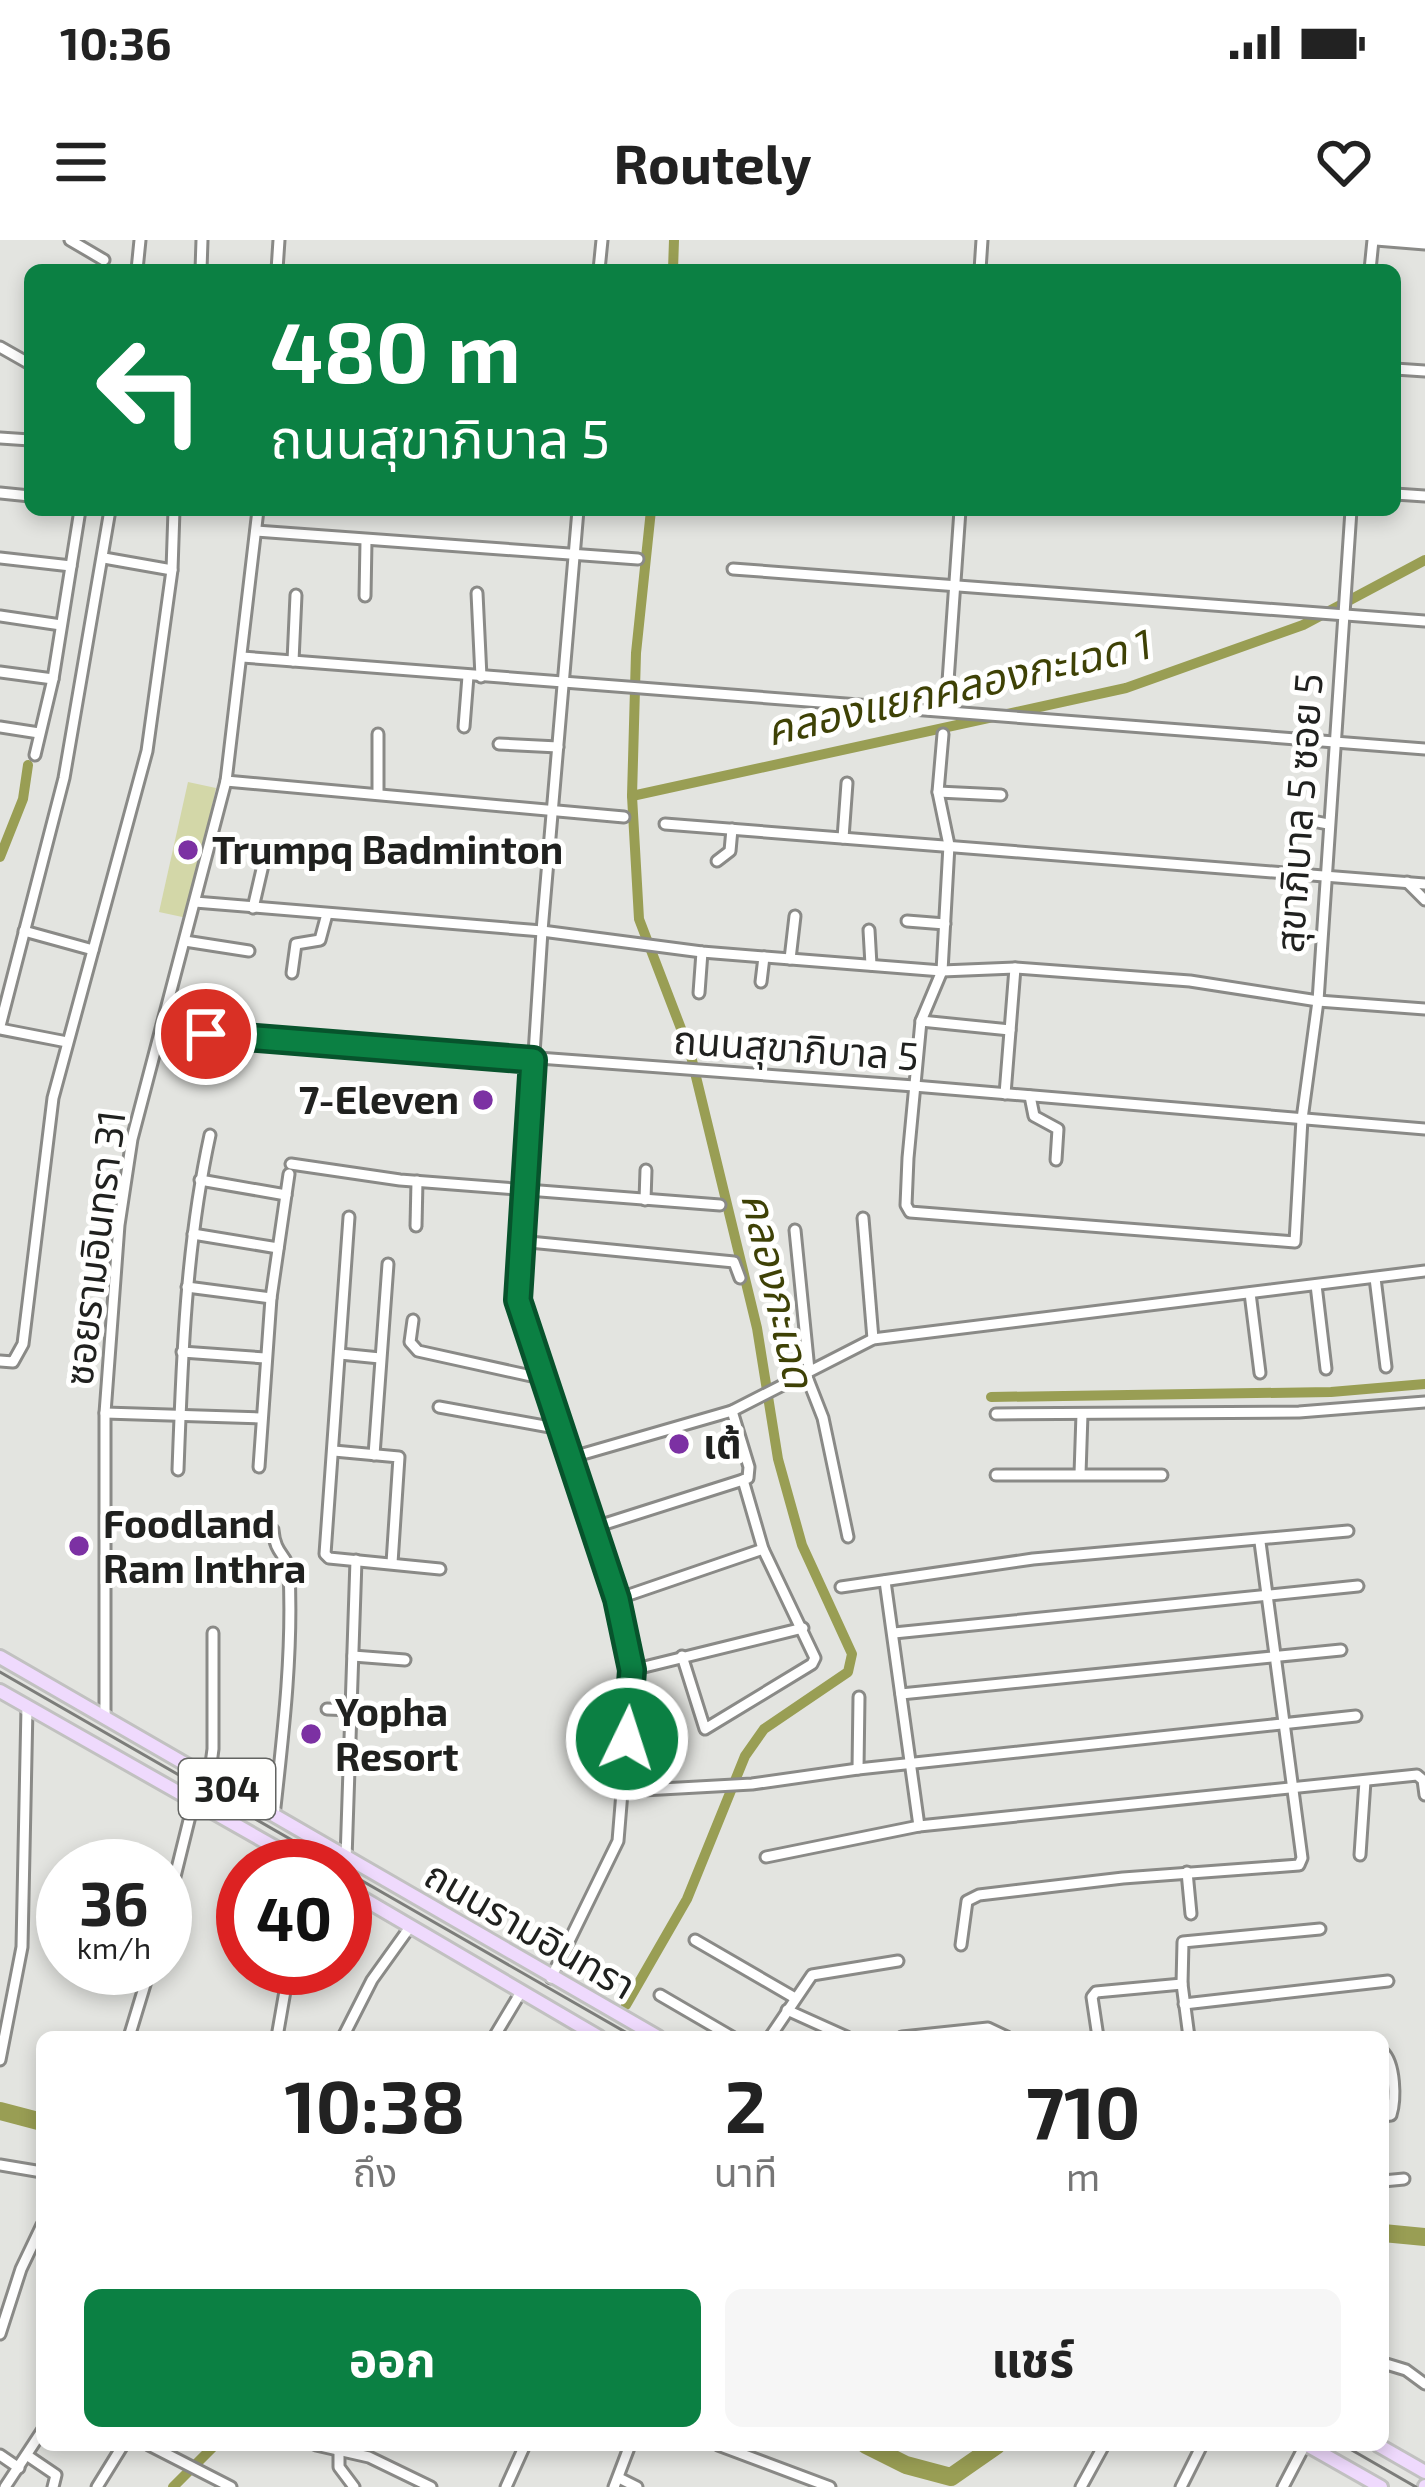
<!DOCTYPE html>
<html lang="th">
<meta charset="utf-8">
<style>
body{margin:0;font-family:"Exo 2","Noto Sans Thai",sans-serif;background:#f6f6f6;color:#222;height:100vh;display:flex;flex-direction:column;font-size:45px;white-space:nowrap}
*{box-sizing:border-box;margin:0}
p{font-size:39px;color:#767676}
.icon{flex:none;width:66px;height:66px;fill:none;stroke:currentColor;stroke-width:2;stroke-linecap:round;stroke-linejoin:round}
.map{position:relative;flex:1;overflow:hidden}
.drawer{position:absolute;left:36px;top:1791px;width:1353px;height:420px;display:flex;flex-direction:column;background:#fff;border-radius:18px;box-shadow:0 6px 18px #0003}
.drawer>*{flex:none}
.hud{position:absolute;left:24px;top:24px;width:1377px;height:252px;border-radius:18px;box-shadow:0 6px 18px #0003;background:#0b8043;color:#fff;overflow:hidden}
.speed{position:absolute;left:36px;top:1599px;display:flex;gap:24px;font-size:60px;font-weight:700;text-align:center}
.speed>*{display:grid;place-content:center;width:156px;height:156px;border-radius:50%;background:#fff;box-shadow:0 6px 18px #0003;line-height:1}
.speed small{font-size:30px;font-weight:400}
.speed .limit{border:18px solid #d22;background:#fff;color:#111}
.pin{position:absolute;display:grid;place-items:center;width:102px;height:102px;color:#fff;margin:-51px;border:6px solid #fff;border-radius:50%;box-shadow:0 3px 12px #0007}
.me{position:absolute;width:132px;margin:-66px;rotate:4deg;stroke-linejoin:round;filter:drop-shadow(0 0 9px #0008)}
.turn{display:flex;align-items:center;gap:42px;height:252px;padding:0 48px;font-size:54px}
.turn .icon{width:156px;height:156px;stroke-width:2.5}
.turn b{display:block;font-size:84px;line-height:102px}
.eta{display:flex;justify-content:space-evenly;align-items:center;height:204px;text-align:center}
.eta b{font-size:72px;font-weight:700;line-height:84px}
.cta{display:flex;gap:24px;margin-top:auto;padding:24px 48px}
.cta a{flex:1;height:138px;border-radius:18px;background:#0b8043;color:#fff;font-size:48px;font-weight:700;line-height:138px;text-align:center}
.cta a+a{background:#f6f6f6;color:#222}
.status{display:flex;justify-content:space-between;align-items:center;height:84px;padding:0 60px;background:#fff;direction:ltr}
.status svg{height:33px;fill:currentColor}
header{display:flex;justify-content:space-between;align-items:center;height:156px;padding:0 48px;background:#fff;font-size:54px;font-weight:700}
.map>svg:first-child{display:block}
</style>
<div class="status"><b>10:36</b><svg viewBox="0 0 49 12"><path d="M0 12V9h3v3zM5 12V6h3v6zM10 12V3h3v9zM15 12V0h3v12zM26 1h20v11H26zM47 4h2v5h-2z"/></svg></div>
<header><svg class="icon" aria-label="menu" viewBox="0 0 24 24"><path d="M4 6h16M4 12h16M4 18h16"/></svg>Routely<svg class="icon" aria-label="heart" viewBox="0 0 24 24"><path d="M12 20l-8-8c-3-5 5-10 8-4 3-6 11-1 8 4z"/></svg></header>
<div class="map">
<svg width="1425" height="2247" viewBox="0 0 1425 2247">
<rect width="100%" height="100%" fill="#e3e4e0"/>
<path fill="#d3d7a8" d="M 188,542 L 216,548 L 187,678 L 159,672 Z"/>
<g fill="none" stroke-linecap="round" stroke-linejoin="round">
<g stroke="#999e54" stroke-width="10">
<path d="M 673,30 L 674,0"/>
<path d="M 632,556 L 1126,448 L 1303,385 L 1425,320"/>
<path d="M 0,617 L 23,559 L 28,525"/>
<path d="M 991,1157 L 1331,1152 L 1425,1144"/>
<path d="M 626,1765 L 687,1659 L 745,1516 L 764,1489 L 848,1432 L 852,1414 L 802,1305 L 778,1219 L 757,1088 L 690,812 L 639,679 L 632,556 L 636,413 L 651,270"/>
<path d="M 173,2247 L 215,2205"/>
</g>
<g stroke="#999e54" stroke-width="18">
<path d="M 0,1871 L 42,1882"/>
<path d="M 1383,1993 L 1425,1997"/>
<path d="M 866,2205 L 906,2225 L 951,2237 L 997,2205"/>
</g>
<defs>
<g id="minor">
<path d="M 70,0 L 104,20"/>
<path d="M 1376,0 L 1425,4"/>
<path d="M 137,30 L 140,0"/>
<path d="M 201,30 L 202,0"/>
<path d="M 277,30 L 279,0"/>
<path d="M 599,30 L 602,0"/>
<path d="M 980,30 L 982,0"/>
<path d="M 1370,30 L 1373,0"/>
<path d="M 0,107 L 30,124"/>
<path d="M 1395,129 L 1425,131"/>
<path d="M 0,198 L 30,200"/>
<path d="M 0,253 L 30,256"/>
<path d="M 1395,254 L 1425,256"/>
<path d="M 256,291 L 638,319"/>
<path d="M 0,318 L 71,326"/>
<path d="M 104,318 L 172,330"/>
<path d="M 733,329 L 1425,381"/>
<path d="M 477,353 L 481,437"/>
<path d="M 365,356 L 366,301"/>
<path d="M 0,376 L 61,385"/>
<path d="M 242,417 L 1425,509"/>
<path d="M 293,421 L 296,355"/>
<path d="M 0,432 L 53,439"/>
<path d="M 946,470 L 960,270"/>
<path d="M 0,487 L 39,493"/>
<path d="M 464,487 L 468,436"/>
<path d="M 943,494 L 938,552 L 949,605 L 942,731 L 921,781 L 908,918 L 906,965 L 910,972 L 1295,1002 L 1302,879 L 1318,761 L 1351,270"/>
<path d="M 499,504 L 558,507"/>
<path d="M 35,515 L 53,439 L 80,270"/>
<path d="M 226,541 L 624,577"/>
<path d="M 938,552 L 1001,555"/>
<path d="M 378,553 L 378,494"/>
<path d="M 1302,579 L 1328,584"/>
<path d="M 665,584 L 1425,644"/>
<path d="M 843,598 L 847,543"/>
<path d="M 717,621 L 730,611 L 732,589"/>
<path d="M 1407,642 L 1425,660"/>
<path d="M 195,662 L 542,691 L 702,712 L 942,731 L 1015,728 L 1190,741 L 1318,761 L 1425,769"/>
<path d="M 253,668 L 263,625"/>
<path d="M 907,681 L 945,684"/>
<path d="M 869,690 L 871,725"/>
<path d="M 24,691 L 93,710"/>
<path d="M 185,701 L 249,711"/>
<path d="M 790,719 L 795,676"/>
<path d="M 292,733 L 296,704 L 320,700 L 327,674"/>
<path d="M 761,742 L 764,717"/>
<path d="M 699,753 L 702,712"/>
<path d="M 921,781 L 1010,790"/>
<path d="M 0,786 L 64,538 L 110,270"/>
<path d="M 0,789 L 67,802"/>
<path d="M 162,790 L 914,846 L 1425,889"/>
<path d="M 1005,854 L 1015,728"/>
<path d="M 1030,856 L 1034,876 L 1058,889 L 1056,920"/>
<path d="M 291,924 L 400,940 L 720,965"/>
<path d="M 200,940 L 286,955"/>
<path d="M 645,960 L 646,930"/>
<path d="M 349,977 L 325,1314 L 329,1318 L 440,1329"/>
<path d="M 863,978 L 873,1099"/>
<path d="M 416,986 L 417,941"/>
<path d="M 795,990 L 809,1130"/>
<path d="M 193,994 L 278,1008"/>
<path d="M 519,1001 L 734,1022 L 740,1038"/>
<path d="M 1375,1038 L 1386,1127"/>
<path d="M 1316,1045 L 1326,1129"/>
<path d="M 187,1047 L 271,1058"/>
<path d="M 1250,1053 L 1260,1133"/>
<path d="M 413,1080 L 410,1102 L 418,1111 L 545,1139"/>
<path d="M 182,1112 L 265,1118"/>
<path d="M 340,1114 L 380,1118"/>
<path d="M 0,1121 L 13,1122 L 23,1104 L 53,858 L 147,511 L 172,330 L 174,270"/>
<path d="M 805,1132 L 823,1178 L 848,1297"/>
<path d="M 439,1167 L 561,1189"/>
<path d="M 105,1173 L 260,1178"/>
<path d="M 996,1174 L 1299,1172 L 1425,1162"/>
<path d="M 334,1211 L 399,1217 L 392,1323"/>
<path d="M 374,1215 L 388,1024"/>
<path d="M 569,1218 L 732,1171 L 873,1099 L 1425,1031"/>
<path d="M 259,1227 L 271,1058 L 289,934"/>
<path d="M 178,1230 C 182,1117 186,1005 210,895"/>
<path d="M 1080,1234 L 1082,1174"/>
<path d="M 996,1235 L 1162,1235"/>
<path d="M 592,1288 L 743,1240"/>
<path d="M 273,1290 C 275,1315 288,1315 289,1332 C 293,1413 283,1495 274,1576"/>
<path d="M 885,1341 L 919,1586"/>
<path d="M 841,1347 L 1033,1319 L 1348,1291"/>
<path d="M 617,1359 L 763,1309"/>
<path d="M 894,1393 L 1358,1346"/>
<path d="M 353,1416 L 405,1420"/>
<path d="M 682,1416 L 705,1489 L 812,1424 L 815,1418 L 763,1309 L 743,1240 L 748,1238 L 749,1227 L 732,1171"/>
<path d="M 632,1430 L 803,1388"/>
<path d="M 901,1454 L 1341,1410"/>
<path d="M 327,1469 L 353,1470"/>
<path d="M 105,1478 L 105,1173 L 119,985 L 132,899 L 226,541 L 258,270"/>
<path d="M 858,1529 L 859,1457"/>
<path d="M 209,1539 L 213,1509 L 213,1393"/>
<path d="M 625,1551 L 752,1544 L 858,1529 L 1356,1476"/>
<path d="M 276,1607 L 278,1626"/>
<path d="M 1360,1615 L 1365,1541"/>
<path d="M 766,1617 L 919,1586 L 1417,1535 L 1423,1540 L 1425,1555"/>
<path d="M 346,1619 L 356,1320"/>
<path d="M 1187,1632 L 1191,1674"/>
<path d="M 165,1677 L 194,1560"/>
<path d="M 695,1700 L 795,1758"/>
<path d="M 961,1705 L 967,1661 L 979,1655 L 1123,1638 L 1299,1625 L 1302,1618 L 1260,1302"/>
<path d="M 551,1738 L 618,1601 L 632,1430 L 617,1359 L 518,1060 L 542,691 L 578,270"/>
<path d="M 660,1755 L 732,1797"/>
<path d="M 1184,1764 L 1388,1741"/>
<path d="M 787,1770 L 847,1797"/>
<path d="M 129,1797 L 150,1728"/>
<path d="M 277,1797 L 289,1728"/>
<path d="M 343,1797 L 372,1740 L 410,1687"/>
<path d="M 494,1797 L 521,1752"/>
<path d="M 770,1797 L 812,1735 L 898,1721"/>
<path d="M 902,1797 L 988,1788 L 1007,1797"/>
<path d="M 1098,1797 L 1092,1757 L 1096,1752 L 1182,1744"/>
<path d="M 1189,1797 L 1182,1744 L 1183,1702 L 1320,1689"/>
<path d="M 1383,1812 C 1395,1823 1396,1859 1391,1875 L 1383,1876"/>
<path d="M 0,1820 L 22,1707 L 27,1467"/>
<path d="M 0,1925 L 42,1932"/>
<path d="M 1383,1941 L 1404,1939"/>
<path d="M 0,2094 L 21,2029 L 42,1985"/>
<path d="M 1383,2123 L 1406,2130 L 1425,2144"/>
<path d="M 149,2205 L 231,2247"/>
<path d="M 316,2205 L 369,2217 L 431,2247"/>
<path d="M 718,2205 L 830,2247"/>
<path d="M 339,2212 L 339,2227 L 354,2247"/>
<path d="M 0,2215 L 19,2228"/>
<path d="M 28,2216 L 56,2235 L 53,2247"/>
<path d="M 619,2238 L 637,2247"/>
<path d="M 5,2247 L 42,2191"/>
<path d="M 97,2247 L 123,2205"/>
<path d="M 506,2247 L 525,2205"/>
<path d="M 614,2247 L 630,2205"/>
<path d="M 1081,2247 L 1104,2205"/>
<path d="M 1181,2247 L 1202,2205"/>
<path d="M 1283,2247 L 1305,2205"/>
</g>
<g id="major">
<path d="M 0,1417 L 658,1797"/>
<path d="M 0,1451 L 308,1626"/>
<path d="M 345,1648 L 599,1797"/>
<path d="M 1307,2205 L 1381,2247"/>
<path d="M 1378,2205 L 1425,2232"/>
<path d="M 1425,2247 L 1425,2246"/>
</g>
</defs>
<use href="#minor" stroke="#8a8a87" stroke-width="15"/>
<use href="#major" stroke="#c1c1c0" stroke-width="18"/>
<use href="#minor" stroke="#fff" stroke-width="9"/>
<use href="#major" stroke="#efdafd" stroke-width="12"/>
<g stroke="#7c7d7a" stroke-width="3">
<path d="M 0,1432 L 337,1626"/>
<path d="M 345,1631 L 634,1797"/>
<path d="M 1343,2205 L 1416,2247"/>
</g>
</g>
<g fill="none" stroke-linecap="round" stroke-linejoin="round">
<defs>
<path id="route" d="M 206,794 L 533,820 L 518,1060 L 617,1359 L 632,1430 L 627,1499"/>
</defs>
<use href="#route" stroke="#07532c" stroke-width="30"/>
<use href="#route" stroke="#0b8043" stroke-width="21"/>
</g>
<g fill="#7c31a3" stroke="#fffffe" stroke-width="4.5">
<circle cx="188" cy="610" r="12"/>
<circle cx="483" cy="860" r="12"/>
<circle cx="679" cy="1204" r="12"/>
<circle cx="79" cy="1306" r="12"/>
<circle cx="311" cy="1494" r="12"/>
</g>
<g text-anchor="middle" stroke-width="10" stroke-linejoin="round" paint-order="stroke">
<rect fill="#fffffe" stroke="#636462" stroke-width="3" x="179" y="1519" width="96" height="60" rx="9"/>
<g font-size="36" font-weight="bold" fill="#20211f">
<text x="227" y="1562">304</text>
</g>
<g font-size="39" fill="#20211f" stroke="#fffffe">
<text transform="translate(1299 573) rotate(-86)" y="14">สุขาภิบาล 5 ซอย 5</text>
<text transform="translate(796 808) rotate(4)" y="14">ถนนสุขาภิบาล 5</text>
<text transform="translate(95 1008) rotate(-83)" y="14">ซอยรามอินทรา 31</text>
<text transform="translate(530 1690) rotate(30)" y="14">ถนนรามอินทรา</text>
</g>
<g font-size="39" font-weight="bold" fill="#20211f" stroke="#fffffe" text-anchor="start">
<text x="212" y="624">Trumpq Badminton</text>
<text x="459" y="874" text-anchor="end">7-Eleven</text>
<text x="703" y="1218">เต้</text>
<text x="103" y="1298">Foodland<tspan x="103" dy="45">Ram Inthra</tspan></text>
<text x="335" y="1486">Yopha<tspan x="335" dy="45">Resort</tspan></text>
</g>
<g font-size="42" font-style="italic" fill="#3e4105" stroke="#fffffe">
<text transform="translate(959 447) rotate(-13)" y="15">คลองแยกคลองกะเฉด 1</text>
<text transform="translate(778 1050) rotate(77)" y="15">คลองกะเฉด</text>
</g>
</g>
</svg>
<div class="speed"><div>36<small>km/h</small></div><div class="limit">40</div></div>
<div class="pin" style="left:206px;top:794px;background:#d93025"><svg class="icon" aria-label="arrive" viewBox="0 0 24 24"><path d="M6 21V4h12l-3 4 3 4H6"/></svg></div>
<svg class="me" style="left:627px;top:1499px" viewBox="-20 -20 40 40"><circle r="17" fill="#0b8043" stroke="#fff" stroke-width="3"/><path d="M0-11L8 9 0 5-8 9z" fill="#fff"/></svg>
<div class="hud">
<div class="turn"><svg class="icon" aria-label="left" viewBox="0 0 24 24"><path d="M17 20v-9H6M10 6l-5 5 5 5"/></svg><div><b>480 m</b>ถนนสุขาภิบาล 5</div></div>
</div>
<section class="drawer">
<div class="eta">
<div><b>10:38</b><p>ถึง</p></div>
<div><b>2</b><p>นาที</p></div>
<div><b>710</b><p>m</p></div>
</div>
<div class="cta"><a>ออก</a><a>แชร์</a></div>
</section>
</div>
